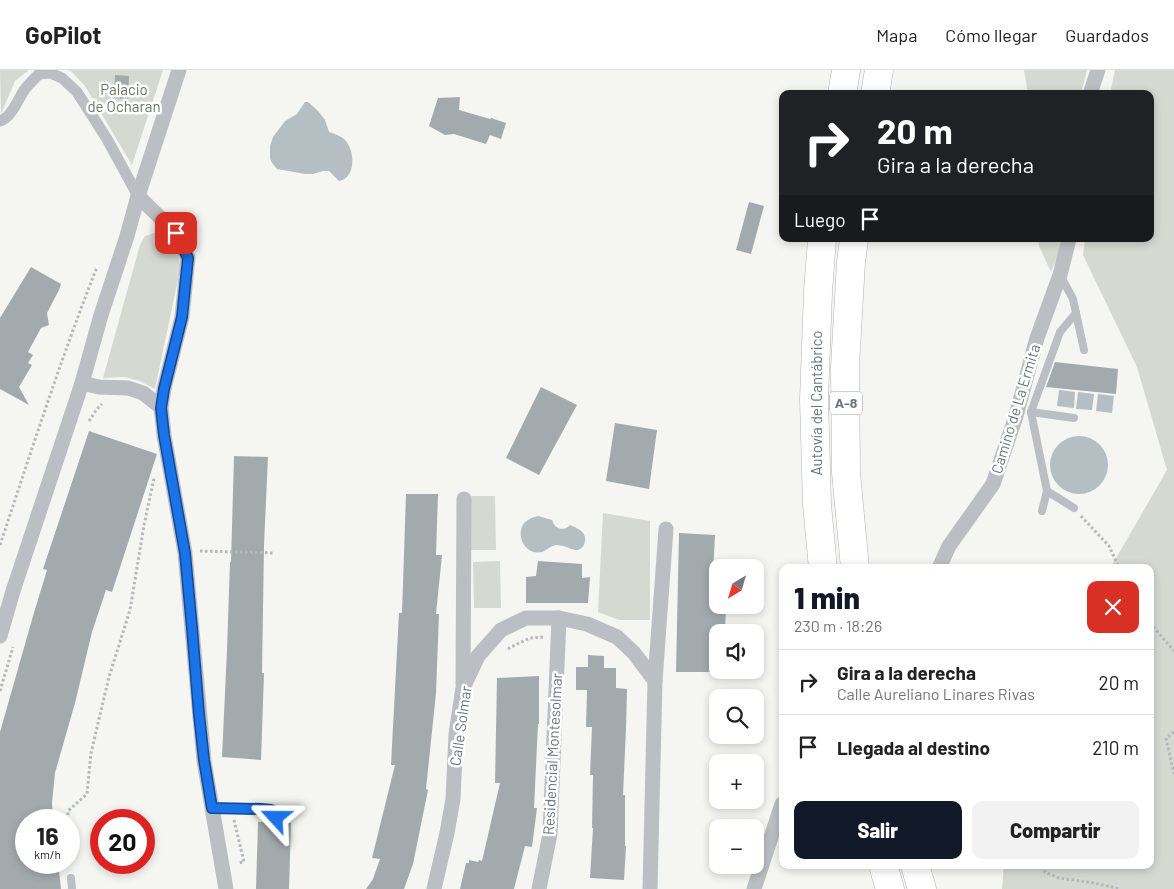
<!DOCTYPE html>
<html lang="es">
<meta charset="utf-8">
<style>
body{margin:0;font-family:Barlow,sans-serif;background:#f2f2f2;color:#222;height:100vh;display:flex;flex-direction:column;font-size:19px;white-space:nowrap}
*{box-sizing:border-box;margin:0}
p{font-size:16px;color:#767676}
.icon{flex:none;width:28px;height:28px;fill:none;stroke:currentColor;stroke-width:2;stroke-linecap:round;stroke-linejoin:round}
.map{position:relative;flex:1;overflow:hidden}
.details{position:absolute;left:779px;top:494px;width:375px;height:305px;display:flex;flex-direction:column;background:#fff;border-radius:10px;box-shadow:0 2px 8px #0003}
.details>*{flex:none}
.guide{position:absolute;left:779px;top:20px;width:375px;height:152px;border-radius:10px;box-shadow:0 2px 8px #0003;background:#202124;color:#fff;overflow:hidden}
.needle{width:32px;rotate:218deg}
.controls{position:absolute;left:709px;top:489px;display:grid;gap:10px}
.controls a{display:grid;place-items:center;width:55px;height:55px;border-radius:10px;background:#fff;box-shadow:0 2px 8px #0003;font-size:25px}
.speed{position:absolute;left:15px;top:739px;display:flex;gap:10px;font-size:25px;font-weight:700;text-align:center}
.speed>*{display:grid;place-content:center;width:65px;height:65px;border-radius:50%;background:#fff;box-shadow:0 2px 8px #0003;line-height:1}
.speed small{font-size:12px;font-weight:400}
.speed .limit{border:8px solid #d22;background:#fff;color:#111}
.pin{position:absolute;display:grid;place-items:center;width:42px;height:42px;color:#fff;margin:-21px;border-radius:10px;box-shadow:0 2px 8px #0006}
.me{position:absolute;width:55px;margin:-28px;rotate:294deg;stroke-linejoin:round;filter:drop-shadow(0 0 4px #0008)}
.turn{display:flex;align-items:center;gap:18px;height:105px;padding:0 15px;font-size:22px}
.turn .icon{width:65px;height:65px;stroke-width:2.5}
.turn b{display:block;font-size:35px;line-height:42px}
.then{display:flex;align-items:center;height:48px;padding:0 15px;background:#0003;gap:10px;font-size:19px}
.round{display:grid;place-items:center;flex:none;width:52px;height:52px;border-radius:10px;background:#f2f2f2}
.headline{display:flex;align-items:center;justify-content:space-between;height:85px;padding:0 15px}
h1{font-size:30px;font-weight:800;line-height:38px;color:#111827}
.primary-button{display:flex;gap:10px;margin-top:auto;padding:10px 15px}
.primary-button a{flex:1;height:58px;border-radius:10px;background:#111827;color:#fff;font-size:20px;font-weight:800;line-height:58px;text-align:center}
.primary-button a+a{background:#f2f2f2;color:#222}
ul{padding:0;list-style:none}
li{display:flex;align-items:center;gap:15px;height:65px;padding:0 15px;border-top:1px solid #e0e0e0}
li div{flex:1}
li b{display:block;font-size:19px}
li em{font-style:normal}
header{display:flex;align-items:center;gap:30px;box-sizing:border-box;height:70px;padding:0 25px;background:#fff;border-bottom:1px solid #e0e0e0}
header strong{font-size:24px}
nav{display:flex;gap:28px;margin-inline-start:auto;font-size:18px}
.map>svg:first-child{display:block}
</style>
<header>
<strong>GoPilot</strong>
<nav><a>Mapa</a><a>Cómo llegar</a><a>Guardados</a></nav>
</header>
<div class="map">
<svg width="1174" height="819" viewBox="0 0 1174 819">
<rect width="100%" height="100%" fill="#f5f5f2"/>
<g fill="#d5d9d2">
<path d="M 0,0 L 29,0 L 15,11 L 1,44 Z"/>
<path d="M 67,0 L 163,0 L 132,95 L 85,16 L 71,1 Z"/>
<path d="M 1024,0 L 1087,0 L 1081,24 L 1028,24 Z"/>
<path d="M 1115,0 L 1174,0 L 1174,819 L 1002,819 L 1004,795 L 1150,795 L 1150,498 L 1111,497 L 1167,400 L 1137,297 L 1083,185 L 1085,169 L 1150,169 L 1150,24 L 1110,24 Z"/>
<path d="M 154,163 L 161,163 C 173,173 181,184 180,200 L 155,319 L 140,311 L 125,307 L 103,308 L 140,175 L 145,166 Z"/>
<path d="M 1038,169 L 1061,169 L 1058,185 L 1051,202 L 1039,176 Z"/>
<path d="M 469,426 L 495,426 L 496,480 L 469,480 Z"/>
<path d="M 603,443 L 650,451 L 650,550 L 619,550 L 598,542 Z"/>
<path d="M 500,491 L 501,538 L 474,538 L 473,492 Z"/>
</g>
<g fill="#b5bfc3">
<path d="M 305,32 L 308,32 L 318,41 L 325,50 L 329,62 C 335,64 342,66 346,71 C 355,82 356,108 339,111 L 329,101 L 323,101 L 313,104 L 305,104 L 277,99 L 272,93 L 270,88 L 270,76 L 273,67 L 285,51 L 297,44 Z"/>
<path d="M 1059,320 L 1075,322 L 1074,338 L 1057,336 Z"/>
<path d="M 1078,322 L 1094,324 L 1092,340 L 1076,339 Z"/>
<path d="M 1098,324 L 1114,326 L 1112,343 L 1096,341 Z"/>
<circle cx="1079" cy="395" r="29"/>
<path d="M 538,446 L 552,450 C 555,459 563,462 570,455 C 574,457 580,459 583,463 C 588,469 584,481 575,480 C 568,478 563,475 556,475 C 550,476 547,480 542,482 C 528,485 519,472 521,460 C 523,451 530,448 538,446 Z"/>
</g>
<g fill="#a3aaae">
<path d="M 115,5 L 129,6 L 128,29 L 114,28 Z"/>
<path d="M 460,27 L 459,40 L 490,49 L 491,48 L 506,53 L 501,69 L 490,65 L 486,74 L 454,64 L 445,65 L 429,56 L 438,28 Z"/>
<path d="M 749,132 L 764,136 L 751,184 L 736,180 Z"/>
<path d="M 31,197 L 61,214 L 59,220 L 47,243 L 49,255 L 41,258 L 28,282 L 33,285 L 28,293 L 32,295 L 19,317 L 29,335 L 0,319 L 0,248 Z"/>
<path d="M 1055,292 L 1118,299 L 1116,324 L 1046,317 Z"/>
<path d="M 541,317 L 577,335 L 539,405 L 506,388 Z"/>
<path d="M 615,353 L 657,360 L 649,419 L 606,411 Z"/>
<path d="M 89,361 L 157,384 L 112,522 L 106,520 L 92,562 L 75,633 L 55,703 L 52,733 L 53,750 L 26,750 L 26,792 L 58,792 L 61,819 L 0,819 L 0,662 L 33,546 L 47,500 L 43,499 Z"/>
<path d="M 234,386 L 268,387 L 264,475 L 262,603 L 264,603 L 261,690 L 222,687 L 227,580 L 230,492 L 231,492 Z"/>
<path d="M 406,424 L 438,424 L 436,485 L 442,485 L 436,544 L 439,544 L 436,623 L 426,719 L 428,720 L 413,794 L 404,819 L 366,819 L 373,809 L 380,789 L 372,788 L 395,695 L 391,695 L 399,543 L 402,543 Z"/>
<path d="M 679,463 L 715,465 L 712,524 L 718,525 L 718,535 L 726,535 L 725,562 L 718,562 L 718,602 L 676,602 Z"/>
<path d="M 538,491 L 582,494 L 582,508 L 590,507 L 588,533 L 526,533 L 526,507 L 536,506 Z"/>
<path d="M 588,585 L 604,586 L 604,598 L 616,598 L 616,618 L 627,619 L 626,658 L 623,725 L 625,725 L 625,776 L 626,776 L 624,810 L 590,808 L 593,758 L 592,758 L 593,705 L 590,705 L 592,657 L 586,657 L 587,620 L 576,620 L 576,597 L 588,597 Z"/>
<path d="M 539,606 L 539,654 L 538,654 L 534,738 L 537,738 L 532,777 L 525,776 L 514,819 L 460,819 L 466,793 L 469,793 L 469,790 L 478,792 L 479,790 L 482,791 L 500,713 L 495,713 L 497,608 Z"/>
<path d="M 258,752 L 273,752 L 276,754 L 279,753 L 291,753 L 289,819 L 256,819 Z"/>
</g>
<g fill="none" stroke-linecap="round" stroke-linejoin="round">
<defs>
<g id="motorway">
<path d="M 842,24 L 846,0"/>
<path d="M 875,24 L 879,0"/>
<path d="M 822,169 L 818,222 L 814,329 L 817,435 L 823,498"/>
<path d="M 854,169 L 851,192 L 845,297 L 846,403 L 855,498"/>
<path d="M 883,795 L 890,819"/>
<path d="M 915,795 L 922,819"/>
</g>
</defs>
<use href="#motorway" stroke="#afb2b5" stroke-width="29"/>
<g stroke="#b5b8ba" stroke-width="3" stroke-dasharray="2.5 2.5" stroke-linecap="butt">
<path d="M 89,351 L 97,339 L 102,334"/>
<path d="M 1081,446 L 1109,476 L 1119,498"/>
<path d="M 0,475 C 31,382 61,288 97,197"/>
<path d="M 200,481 L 274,483"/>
<path d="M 1150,553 L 1174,581"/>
<path d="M 508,579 L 511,577 L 530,568 L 544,567"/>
<path d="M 0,621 L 13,577"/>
<path d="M 1174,662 L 1166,668 L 1174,704"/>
<path d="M 68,750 L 68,741 L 87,724 L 91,683 L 109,607 L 130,540 L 144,455 L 154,408"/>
<path d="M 234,750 L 244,792 L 238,793"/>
<path d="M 1044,795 L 1045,802 L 1059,808 L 1095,813 L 1120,819"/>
</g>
<g stroke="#bbbec2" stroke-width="8">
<path d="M 1060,205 L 1073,229 L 1076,243 L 1060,262 L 1031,342 L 1047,421 L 1074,438"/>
<path d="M 1076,243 L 1084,280"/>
<path d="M 1031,342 L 1074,348"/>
<path d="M 1042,441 L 1047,421"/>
<path d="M 213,738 L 260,739 L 271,740 L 276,748"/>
<path d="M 71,808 L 72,819"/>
</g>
<path stroke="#bbbec2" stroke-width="11" d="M 0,51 C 12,47 18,29 25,19 C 29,14 34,9 39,4 L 50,3 L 62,8 L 77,22 L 107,69 L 138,126"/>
<g stroke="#bbbec2" stroke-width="15">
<path d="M 1090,24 L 1098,0"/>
<path d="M 138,126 L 176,163 L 188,188 L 182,247 L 164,319 L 161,337 L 164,365 L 185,483 L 204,691 L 226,819"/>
<path d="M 82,313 L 99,317 L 128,318 L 143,323 L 161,337"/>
<path d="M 939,498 L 949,476 L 993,414 L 1016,346 L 1037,268 L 1060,205 L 1069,169"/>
<path d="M 0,566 L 13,521 L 82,313 L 101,245 L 127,166 L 138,126 L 179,0"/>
<path d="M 655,611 L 666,459"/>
<path d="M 463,614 L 464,429"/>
<path d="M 434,819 L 447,763 L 453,729 L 456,664 L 463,618 L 478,586 L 501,560 L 526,548 L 559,548 L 587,554 L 617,567 L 634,583 L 655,611 L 650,819"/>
<path d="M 539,819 L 550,764 L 559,548"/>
<path d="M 754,819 L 782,734"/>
</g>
<use href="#motorway" stroke="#fff" stroke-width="28"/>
</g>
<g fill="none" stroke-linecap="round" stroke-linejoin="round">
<defs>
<path id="route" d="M 176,163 L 188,188 L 182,247 L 164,319 L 161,338 L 164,365 L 185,483 L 192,558 L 199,644 L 204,690 L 212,738 L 260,739 L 271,740 L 276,748"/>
</defs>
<use href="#route" stroke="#114b97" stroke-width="12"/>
<use href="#route" stroke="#1a73e8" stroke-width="9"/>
</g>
<g text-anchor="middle" stroke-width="5" stroke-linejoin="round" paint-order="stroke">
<rect fill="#fff" stroke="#959ea5" stroke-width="1" x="830" y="321.5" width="32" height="23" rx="4"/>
<g font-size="14" font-weight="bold" fill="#68757f">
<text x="846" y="338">A-8</text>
</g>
<g font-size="15" fill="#697766" stroke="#fff">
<text x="124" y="25">Palacio<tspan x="124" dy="17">de Ocharan</tspan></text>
</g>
<g font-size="15" fill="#68757f" stroke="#fff">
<text transform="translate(817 333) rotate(-90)" y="5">Autovía del Cantábrico</text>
<text transform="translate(1016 339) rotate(-73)" y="5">Camino de La Ermita</text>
<text transform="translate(461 656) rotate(-82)" y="5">Calle Solmar</text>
<text transform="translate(553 684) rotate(-87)" y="5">Residencial Montesolmar</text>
</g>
</g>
</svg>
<div class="controls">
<a><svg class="needle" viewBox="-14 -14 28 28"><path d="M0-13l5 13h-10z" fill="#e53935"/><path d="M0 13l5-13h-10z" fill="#767676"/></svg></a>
<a><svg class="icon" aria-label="sound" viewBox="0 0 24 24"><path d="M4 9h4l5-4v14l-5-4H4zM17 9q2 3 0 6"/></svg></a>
<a><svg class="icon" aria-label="search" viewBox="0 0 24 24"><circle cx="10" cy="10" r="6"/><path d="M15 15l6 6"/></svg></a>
<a>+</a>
<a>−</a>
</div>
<div class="speed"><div>16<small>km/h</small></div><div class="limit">20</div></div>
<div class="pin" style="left:176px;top:163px;background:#d93025"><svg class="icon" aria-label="arrive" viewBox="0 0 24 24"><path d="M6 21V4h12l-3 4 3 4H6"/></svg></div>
<svg class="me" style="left:276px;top:748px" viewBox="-20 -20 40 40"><path d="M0-17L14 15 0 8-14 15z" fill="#1a73e8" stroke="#fff" stroke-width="4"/></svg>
<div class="guide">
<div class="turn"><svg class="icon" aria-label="right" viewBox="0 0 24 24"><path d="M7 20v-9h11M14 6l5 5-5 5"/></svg><div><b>20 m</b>Gira a la derecha</div></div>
<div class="then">Luego<svg class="icon" aria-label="arrive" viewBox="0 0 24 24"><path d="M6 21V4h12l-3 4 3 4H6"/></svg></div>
</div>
<section class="details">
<div class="headline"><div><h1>1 min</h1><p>230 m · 18:26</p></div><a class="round" style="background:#d93025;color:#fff"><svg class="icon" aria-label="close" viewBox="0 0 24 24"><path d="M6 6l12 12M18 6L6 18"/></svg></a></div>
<ul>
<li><svg class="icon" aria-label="right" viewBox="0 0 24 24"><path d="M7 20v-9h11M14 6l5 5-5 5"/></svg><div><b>Gira a la derecha</b><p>Calle Aureliano Linares Rivas</p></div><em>20 m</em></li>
<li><svg class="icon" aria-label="arrive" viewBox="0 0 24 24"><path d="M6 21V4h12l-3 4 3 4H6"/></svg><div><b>Llegada al destino</b></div><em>210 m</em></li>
</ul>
<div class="primary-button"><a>Salir</a><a>Compartir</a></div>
</section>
</div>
